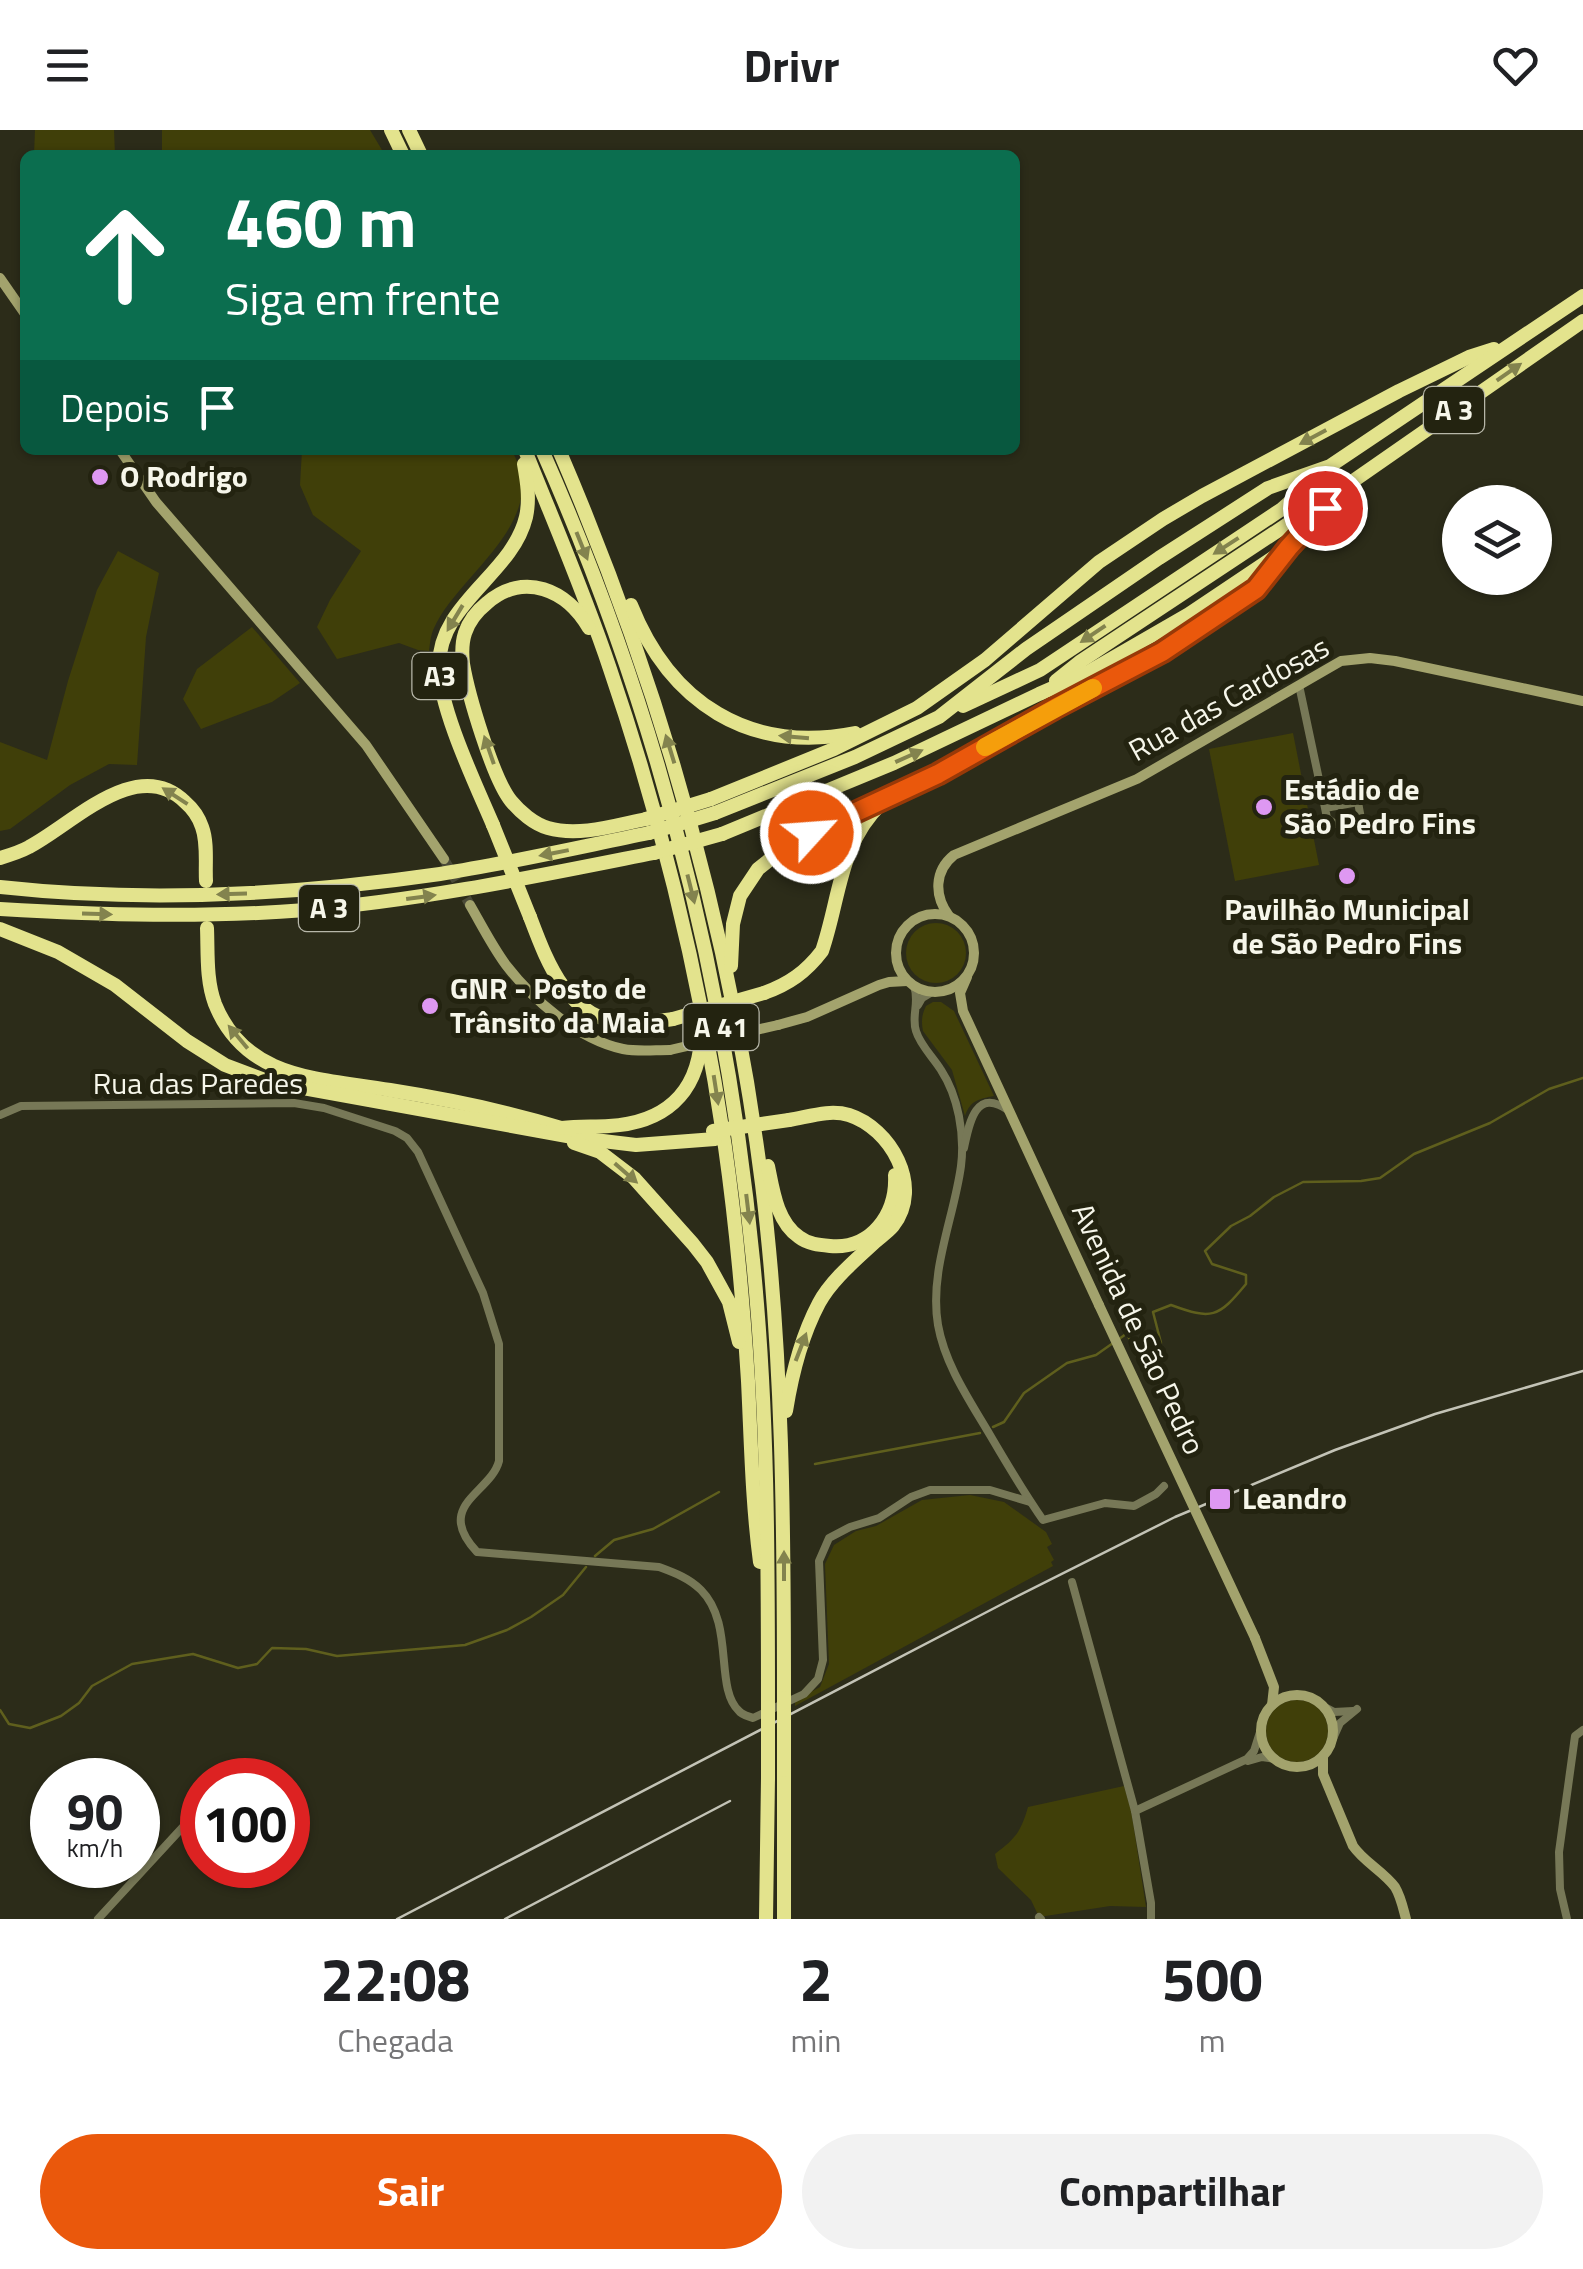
<!DOCTYPE html>
<html lang="pt">
<meta charset="utf-8">
<style>
body{margin:0;font-family:"Titillium Web",sans-serif;background:#f2f2f2;color:#202124;height:100vh;display:flex;flex-direction:column;font-size:38px;white-space:nowrap}
*{box-sizing:border-box;margin:0}
p{font-size:32px;color:#757577}
.icon{flex:none;width:55px;height:55px;fill:none;stroke:currentColor;stroke-width:2;stroke-linecap:round;stroke-linejoin:round}
.map{position:relative;height:1789px;overflow:hidden}
.drawer{display:flex;flex-direction:column;background:#fff;flex:1}
.drawer>*{flex:none}
.banner{position:absolute;left:20px;top:20px;width:1000px;height:305px;border-radius:15px;box-shadow:0 2px 8px #0004;background:#0b6e4f;color:#fff;overflow:hidden}
.buttons{position:absolute;left:1442px;top:355px;display:grid;gap:20px}
.buttons a{display:grid;place-items:center;width:110px;height:110px;border-radius:50%;background:#fff;box-shadow:0 2px 8px #0004;font-size:50px}
.speed{position:absolute;left:30px;top:1628px;display:flex;gap:20px;font-size:50px;font-weight:700;text-align:center}
.speed>*{display:grid;place-content:center;width:130px;height:130px;border-radius:50%;background:#fff;box-shadow:0 2px 8px #0004;line-height:1}
.speed small{font-size:25px;font-weight:400}
.speed .limit{border:15px solid #d22;background:#fff;color:#111}
.pin{position:absolute;display:grid;place-items:center;width:85px;height:85px;color:#fff;margin:-42px;border:5px solid #fff;border-radius:50%;box-shadow:0 2px 10px #0007}
.me{position:absolute;width:110px;margin:-55px;rotate:64deg;stroke-linejoin:round;filter:drop-shadow(0 0 8px #0008)}
.turn{display:flex;align-items:center;gap:35px;height:210px;padding:0 40px;font-size:45px}
.turn .icon{width:130px;height:130px;stroke-width:2.5}
.turn b{display:block;font-size:70px;line-height:85px}
.then{display:flex;align-items:center;height:95px;padding:0 40px;background:#0003;gap:20px;font-size:38px}
.eta{display:flex;justify-content:space-evenly;align-items:center;height:170px;text-align:center}
.eta b{font-size:60px;font-weight:700;line-height:70px}
.primary-button{display:flex;gap:20px;margin-top:auto;padding:20px 40px}
.primary-button a{flex:1;height:115px;border-radius:60px;background:#ea580c;color:#fff;font-size:40px;font-weight:700;line-height:115px;text-align:center}
.primary-button a+a{background:#f2f2f2;color:#202124}
header{display:flex;justify-content:space-between;align-items:center;height:130px;padding:0 40px;background:#fff;font-size:45px;font-weight:700}
.map>svg:first-child{display:block}
</style>
<header><svg class="icon" aria-label="menu" viewBox="0 0 24 24"><path d="M4 6h16M4 12h16M4 18h16"/></svg>Drivr<svg class="icon" aria-label="heart" viewBox="0 0 24 24"><path d="M12 20l-8-8c-3-5 5-10 8-4 3-6 11-1 8 4z"/></svg></header>
<div class="map">
<svg width="1583" height="1789" viewBox="0 0 1583 1789">
<rect width="100%" height="100%" fill="#2c2c19"/>
<g fill="#403f09">
<path d="M 35,0 L 114,0 L 115,25 L 34,25 Z"/>
<path d="M 162,0 L 370,0 L 385,25 L 162,25 Z"/>
<path d="M 302,320 L 512,320 C 515,327 519,335 521,342 C 533,403 457,448 434,498 C 431,504 430,513 429,521 L 418,520 L 399,513 L 337,529 L 317,497 L 330,470 L 361,421 L 313,385 L 300,355 Z"/>
<path d="M 118,421 L 159,443 L 146,507 L 137,635 L 109,634 L 70,655 L 10,699 L 0,701 L 0,612 L 47,630 L 68,551 L 97,460 Z"/>
<path d="M 252,497 L 300,553 L 272,572 L 201,599 L 183,569 L 197,539 Z"/>
<path d="M 1293,603 L 1319,735 L 1235,751 L 1209,619 Z"/>
<circle cx="936" cy="823" r="30"/>
<path d="M 933,872 L 941,872 L 954,881 L 994,966 C 978,969 970,971 965,986 L 952,940 L 923,901 C 921,891 922,884 926,876 Z"/>
<path d="M 970,1365 L 1004,1372 L 1046,1402 L 1052,1414 L 1047,1417 L 1054,1430 L 1051,1432 L 1053,1436 L 795,1576 L 795,1571 L 820,1557 L 829,1534 L 825,1434 L 834,1415 L 856,1401 L 876,1396 L 922,1370 Z"/>
<circle cx="1297" cy="1601" r="31"/>
<path d="M 1124,1656 L 1131,1680 L 1146,1777 L 1110,1776 L 1039,1787 L 1031,1770 L 998,1738 L 995,1724 C 1015,1709 1021,1702 1028,1677 Z"/>
</g>
<g fill="none" stroke-linecap="round" stroke-linejoin="round">
<g stroke="#5f5f1d" stroke-width="2.5">
<path d="M 1119,1209 L 1126,1204 L 1142,1225 L 1161,1213 L 1153,1182 L 1171,1175 C 1212,1190 1218,1188 1246,1154 L 1246,1145 L 1212,1134 L 1205,1121 L 1231,1096 L 1250,1086 L 1274,1067 L 1303,1052 L 1361,1051 L 1380,1048 L 1414,1024 L 1490,993 L 1549,959 L 1583,948"/>
<path d="M 993,1297 L 1004,1292 L 1024,1263 L 1067,1233 L 1096,1225 L 1113,1213"/>
<path d="M 815,1334 L 980,1303"/>
<path d="M 595,1426 L 614,1410 L 653,1399 L 719,1362"/>
<path d="M 0,1580 L 9,1594 L 30,1598 L 61,1586 L 79,1573 L 92,1556 L 132,1534 L 193,1524 L 238,1538 L 257,1534 L 272,1518 L 306,1519 L 337,1526 L 465,1515 L 507,1500 L 531,1487 L 563,1465 L 586,1437"/>
</g>
<path stroke="#4a4a38" stroke-width="10" stroke-dasharray="10 5" stroke-linecap="butt" d="M 444,729 L 470,775"/>
<g stroke="#777857" stroke-width="8">
<path d="M 1299,555 L 1325,678 L 1327,688 L 1335,694 L 1361,689 L 1358,672 L 1325,678"/>
<path d="M 914,856 C 920,872 911,886 916,901 C 920,915 933,927 941,940 C 958,966 965,1004 961,1036 C 954,1088 929,1141 938,1195 C 945,1235 970,1271 990,1305 C 1007,1334 1024,1363 1043,1390 L 1105,1373 L 1134,1376 L 1156,1364 L 1164,1356"/>
<path d="M 918,875 L 922,868 L 932,862"/>
<path d="M 0,985 L 21,976 L 294,973 L 324,978 L 395,1001 L 407,1008 L 418,1022 L 483,1163 L 499,1214 L 499,1331 C 491,1363 433,1375 477,1422 L 659,1437 C 675,1443 689,1448 701,1460 C 735,1494 714,1558 739,1581 C 742,1585 748,1586 753,1588 L 804,1564 L 818,1549 L 823,1530 L 819,1431 L 829,1408 L 850,1397 L 879,1388 L 911,1367 L 930,1360 L 990,1360 L 1030,1372"/>
<path d="M 964,1018 C 969,994 975,957 1008,980"/>
<path d="M 1072,1452 L 1135,1681 L 1151,1773 L 1151,1789"/>
<path d="M 1321,1575 L 1334,1582 L 1353,1581"/>
<path d="M 1332,1611 L 1340,1593 L 1357,1579"/>
<path d="M 1248,1631 L 1262,1627 L 1275,1629"/>
<path d="M 1135,1681 L 1247,1629 L 1254,1621 L 1261,1599"/>
<path d="M 1039,1787 L 1041,1789"/>
<path d="M 98,1789 L 193,1686 L 199,1676"/>
<path d="M 1567,1789 L 1560,1759 L 1559,1722 L 1575,1606 L 1583,1600"/>
</g>
<g stroke="#a3a36d" stroke-width="10">
<path d="M 0,148 L 25,184"/>
<path d="M 120,320 L 156,372 L 366,615 L 444,729"/>
<path d="M 470,775 C 481,794 492,816 506,835 C 533,870 579,910 623,919 C 638,922 654,920 670,920"/>
<circle cx="935" cy="823" r="39"/>
<path d="M 949,786 C 934,766 934,741 954,725 L 1137,649 L 1341,531 L 1370,528 L 1395,531 L 1583,571"/>
<path d="M 967,847 L 960,863 L 963,881 L 1099,1175"/>
<path d="M 778,895 L 807,887 L 879,855 L 889,852 L 907,851"/>
<path d="M 1255,1508 L 1274,1557 L 1272,1575"/>
<circle cx="1297" cy="1601" r="36"/>
<path d="M 1323,1626 L 1323,1644 L 1353,1716 C 1364,1732 1383,1741 1395,1757 C 1401,1767 1403,1778 1406,1789"/>
</g>
<g stroke="#e3e38d" stroke-width="14">
<path d="M 391,0 L 403,25"/>
<path d="M 409,0 L 421,25"/>
<path d="M 525,320 C 554,393 585,464 610,539 C 663,694 701,854 725,1017 C 736,1094 743,1172 748,1251 C 751,1311 752,1372 760,1432"/>
<path d="M 542,320 C 656,577 726,850 753,1130 C 768,1278 768,1428 768,1577"/>
<path d="M 559,320 C 660,555 730,800 762,1054 C 783,1225 784,1397 784,1568"/>
<path d="M 631,475 C 670,573 749,624 855,603"/>
<path d="M 589,498 C 567,460 524,441 487,473 C 477,481 469,491 465,503 C 462,512 462,525 463,534 C 468,564 493,649 511,671 C 520,682 534,694 548,698 C 579,707 616,695 646,689"/>
<path d="M 1056,551 L 1081,531 L 1324,370"/>
<path d="M 963,576 L 1040,540 L 1282,379 L 1325,341"/>
<path d="M 711,669 L 834,619 L 917,578 L 985,530 L 1099,432 L 1163,389 L 1202,366 L 1399,261 L 1469,227 L 1494,219"/>
<path d="M 715,683 L 855,627 L 939,587 L 1026,519 L 1159,428 L 1268,358 L 1330,336 L 1583,166"/>
<path d="M 493,695 C 476,655 439,578 439,536 C 439,472 512,445 526,387 C 530,369 527,351 524,334"/>
<path d="M 722,704 L 894,633 L 1039,564 L 1085,544 L 1189,484 L 1289,417 L 1343,358 L 1583,191"/>
<path d="M 0,728 C 10,725 20,722 29,717 C 73,694 137,625 185,672 C 192,678 199,688 202,697 C 208,713 205,735 206,751"/>
<path d="M 0,757 C 146,773 295,765 440,744 C 510,733 580,717 649,703"/>
<path d="M 0,779 C 102,785 204,788 306,780 C 424,770 538,746 654,723"/>
<path d="M 530,787 C 547,832 568,890 625,893 C 641,894 658,891 673,889"/>
<path d="M 207,798 C 208,823 206,850 215,874 C 246,951 321,948 390,960 C 447,969 506,981 561,998"/>
<path d="M 0,799 L 58,822 L 115,855 L 187,911 L 225,935 L 270,952 L 578,1008 L 636,1015 L 715,1009"/>
<path d="M 731,836 L 733,794 L 740,766 L 758,739 L 788,715 L 938,644 L 1031,590 L 1162,523 L 1256,459 L 1279,430"/>
<path d="M 764,863 C 789,854 806,842 822,821 C 840,769 839,714 881,674"/>
<path d="M 562,998 C 578,996 593,997 609,996 C 663,993 697,965 701,910"/>
<path d="M 574,1013 L 600,1022 L 634,1048 L 693,1114 L 707,1132 L 729,1172 L 739,1212"/>
<path d="M 768,1036 C 773,1061 777,1092 799,1107 C 808,1114 819,1115 830,1116 C 871,1120 897,1084 895,1045"/>
<path d="M 786,1281 C 792,1243 801,1207 819,1173 C 832,1149 857,1129 876,1111 C 882,1106 889,1101 893,1096 C 924,1056 890,998 849,985 C 829,979 808,987 789,990"/>
<path d="M 766,1789 L 768,1648"/>
<path d="M 784,1789 L 784,1640"/>
</g>
<g stroke="#c3c3b6" stroke-width="2.5">
<path d="M 397,1789 L 1006,1472 L 1175,1387 L 1335,1320 L 1435,1284 L 1583,1241"/>
<path d="M 505,1789 L 730,1671"/>
</g>
<g stroke="#a3a36d" stroke-width="10">
<path d="M 670,920 L 778,895"/>
<path d="M 1099,1175 L 1255,1508"/>
</g>
<g stroke="#e3e38d" stroke-width="14">
<path d="M 646,689 L 711,669"/>
<path d="M 493,695 L 530,787"/>
<path d="M 649,703 L 715,683"/>
<path d="M 654,723 L 722,704"/>
<path d="M 673,889 L 764,863"/>
<path d="M 713,1001 L 789,990"/>
<path d="M 784,1640 L 784,1568"/>
<path d="M 768,1648 L 768,1577"/>
</g>
</g>
<defs><path id="oneway-solid" d="M-6-.8H1V-3.2L6.5 0L1 3.2V.8H-6Z" transform="scale(2.5)"/></defs>
<g fill="#83834e">
<use href="#oneway-solid" transform="translate(1509 242) rotate(-35)"/>
<use href="#oneway-solid" transform="translate(1313 307) rotate(152)"/>
<use href="#oneway-solid" transform="translate(582 416) rotate(68)"/>
<use href="#oneway-solid" transform="translate(1226 416) rotate(147)"/>
<use href="#oneway-solid" transform="translate(455 488) rotate(121)"/>
<use href="#oneway-solid" transform="translate(1093 504) rotate(146)"/>
<use href="#oneway-solid" transform="translate(794 607) rotate(-175)"/>
<use href="#oneway-solid" transform="translate(670 619) rotate(-107)"/>
<use href="#oneway-solid" transform="translate(489 620) rotate(-109)"/>
<use href="#oneway-solid" transform="translate(909 626) rotate(-24)"/>
<use href="#oneway-solid" transform="translate(175 666) rotate(-147)"/>
<use href="#oneway-solid" transform="translate(554 723) rotate(169)"/>
<use href="#oneway-solid" transform="translate(691 759) rotate(76)"/>
<use href="#oneway-solid" transform="translate(232 764) rotate(178)"/>
<use href="#oneway-solid" transform="translate(421 767) rotate(-8)"/>
<use href="#oneway-solid" transform="translate(97 784) rotate(2)"/>
<use href="#oneway-solid" transform="translate(238 907) rotate(-130)"/>
<use href="#oneway-solid" transform="translate(716 960) rotate(81)"/>
<use href="#oneway-solid" transform="translate(626 1043) rotate(41)"/>
<use href="#oneway-solid" transform="translate(748 1079) rotate(83)"/>
<use href="#oneway-solid" transform="translate(801 1217) rotate(-69)"/>
<use href="#oneway-solid" transform="translate(784 1436) rotate(-90)"/>
</g>
<g fill="none" stroke-linecap="round" stroke-linejoin="round">
<defs>
<path id="route" d="M 811,703 L 938,644 L 1055,578 L 1162,522 L 1256,459 L 1289,417 L 1325,378"/>
</defs>
<use href="#route" stroke="#983908" stroke-width="25"/>
<use href="#route" stroke="#ea580c" stroke-width="18"/>
<path stroke="#f59e0b" stroke-width="18" d="M 985,617 L 1093,558"/>
</g>
<g fill="#de98f2" stroke="#232310" stroke-width="4">
<circle cx="100" cy="347" r="10"/>
<circle cx="1264" cy="677" r="10"/>
<circle cx="1347" cy="746" r="10"/>
<circle cx="430" cy="876" r="10"/>
<rect x="1208" y="1357" width="24" height="24" rx="5"/>
</g>
<g text-anchor="middle" stroke-width="10" stroke-linejoin="round" paint-order="stroke">
<g fill="#232310" stroke="#b7b7a9" stroke-width="2.5">
<rect x="1424" y="257" width="60" height="46" rx="8"/>
<rect x="412.5" y="523" width="55" height="46" rx="8"/>
<rect x="299" y="755" width="60" height="46" rx="8"/>
<rect x="683.5" y="874" width="75" height="46" rx="8"/>
</g>
<g font-size="28" font-weight="bold" fill="#f6f6ea">
<text x="1454" y="290">A 3</text>
<text x="440" y="556">A3</text>
<text x="329" y="788">A 3</text>
<text x="721" y="907">A 41</text>
</g>
<g font-size="30" font-weight="bold" fill="#f6f6ea" stroke="#232310" text-anchor="start">
<text x="120" y="357">O Rodrigo</text>
<text x="1284" y="670">Estádio de<tspan x="1284" dy="34">São Pedro Fins</tspan></text>
<text x="1347" y="790" text-anchor="middle">Pavilhão Municipal<tspan x="1347" dy="34">de São Pedro Fins</tspan></text>
<text x="450" y="869">GNR - Posto de<tspan x="450" dy="34">Trânsito da Maia</tspan></text>
<text x="1242" y="1379">Leandro</text>
</g>
<g font-size="30" fill="#f6f6ea" stroke="#232310">
<text transform="translate(1229 569) rotate(-29)" y="10">Rua das Cardosas</text>
<text x="198" y="964">Rua das Paredes</text>
<text transform="translate(1138 1199) rotate(65)" y="10">Avenida de São Pedro</text>
</g>
</g>
</svg>
<div class="buttons">
<a><svg class="icon" aria-label="layers" viewBox="0 0 24 24"><path d="M12 4l9 5-9 5-9-5zM3 14l9 5 9-5"/></svg></a>
</div>
<div class="speed"><div>90<small>km/h</small></div><div class="limit">100</div></div>
<div class="pin" style="left:1325px;top:378px;background:#d93025"><svg class="icon" aria-label="arrive" viewBox="0 0 24 24"><path d="M6 21V4h12l-3 4 3 4H6"/></svg></div>
<svg class="me" style="left:811px;top:703px" viewBox="-20 -20 40 40"><circle r="17" fill="#ea580c" stroke="#fff" stroke-width="3"/><path d="M0-11L8 9 0 5-8 9z" fill="#fff"/></svg>
<div class="banner">
<div class="turn"><svg class="icon" aria-label="ahead" viewBox="0 0 24 24"><path d="M12 20V5M6 11l6-6 6 6"/></svg><div><b>460 m</b>Siga em frente</div></div>
<div class="then">Depois<svg class="icon" aria-label="arrive" viewBox="0 0 24 24"><path d="M6 21V4h12l-3 4 3 4H6"/></svg></div>
</div>
</div>
<section class="drawer">
<div class="eta">
<div><b>22:08</b><p>Chegada</p></div>
<div><b>2</b><p>min</p></div>
<div><b>500</b><p>m</p></div>
</div>
<div class="primary-button"><a>Sair</a><a>Compartilhar</a></div>
</section>
